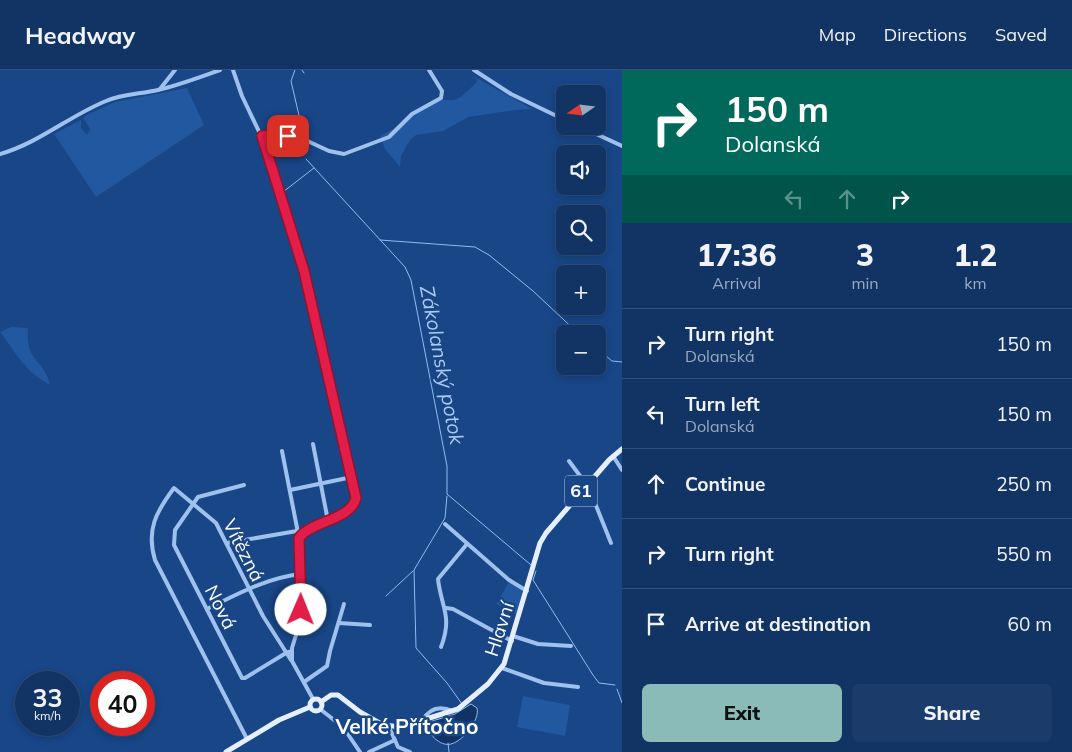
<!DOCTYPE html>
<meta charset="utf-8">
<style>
body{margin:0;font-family:Mulish,sans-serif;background:#1b3c6b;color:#f1f3f6;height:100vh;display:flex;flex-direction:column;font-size:19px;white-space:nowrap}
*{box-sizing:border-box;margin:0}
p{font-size:16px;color:#9caabf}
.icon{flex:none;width:28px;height:28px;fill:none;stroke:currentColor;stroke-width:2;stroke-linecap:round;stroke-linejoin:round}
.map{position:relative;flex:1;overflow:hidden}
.details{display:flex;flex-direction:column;background:#123465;width:450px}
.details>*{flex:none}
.top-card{background:#00695c;color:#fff;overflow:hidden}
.needle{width:32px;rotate:256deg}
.controls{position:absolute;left:556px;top:15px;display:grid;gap:10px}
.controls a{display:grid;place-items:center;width:50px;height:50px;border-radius:8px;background:#123465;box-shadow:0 2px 8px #0003,0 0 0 1px #314f79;font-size:25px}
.speed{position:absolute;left:15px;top:601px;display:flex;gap:10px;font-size:25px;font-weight:700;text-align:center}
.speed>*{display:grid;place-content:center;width:65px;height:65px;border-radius:50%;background:#123465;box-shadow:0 2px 8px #0003,0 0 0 1px #314f79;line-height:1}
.speed small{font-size:12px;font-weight:400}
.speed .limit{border:8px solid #d22;background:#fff;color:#111}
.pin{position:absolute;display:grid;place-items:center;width:42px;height:42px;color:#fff;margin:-21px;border-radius:10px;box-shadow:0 2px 8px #0006}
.me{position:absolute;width:55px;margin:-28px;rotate:1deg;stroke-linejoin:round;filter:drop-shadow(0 0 4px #0008)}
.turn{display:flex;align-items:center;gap:18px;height:105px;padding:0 20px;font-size:22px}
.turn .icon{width:65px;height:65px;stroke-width:2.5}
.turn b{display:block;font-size:35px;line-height:42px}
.lanes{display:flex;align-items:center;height:48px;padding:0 20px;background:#0003;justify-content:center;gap:25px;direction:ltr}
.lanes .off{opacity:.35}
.eta{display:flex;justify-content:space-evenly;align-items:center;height:85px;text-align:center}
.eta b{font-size:30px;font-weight:800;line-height:35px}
.primary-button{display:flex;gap:10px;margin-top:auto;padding:10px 20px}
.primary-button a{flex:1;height:58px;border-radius:8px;background:#8bbbb9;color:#111;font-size:20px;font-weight:800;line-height:58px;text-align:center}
.primary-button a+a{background:#1b3c6b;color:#f1f3f6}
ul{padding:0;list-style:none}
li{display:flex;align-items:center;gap:15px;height:70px;padding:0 20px;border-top:1px solid #314f79}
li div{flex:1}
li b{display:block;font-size:19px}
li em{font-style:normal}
header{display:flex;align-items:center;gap:30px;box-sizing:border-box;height:70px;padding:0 25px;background:#123465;border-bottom:1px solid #314f79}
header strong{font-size:24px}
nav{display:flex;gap:28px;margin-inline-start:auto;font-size:18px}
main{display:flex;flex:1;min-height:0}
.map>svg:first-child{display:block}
</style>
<header>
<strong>Headway</strong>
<nav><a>Map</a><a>Directions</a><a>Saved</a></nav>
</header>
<main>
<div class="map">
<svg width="622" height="682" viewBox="0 0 622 682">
<rect width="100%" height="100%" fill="#184687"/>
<g fill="#2158a0">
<path d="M 473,6 L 532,39 L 515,40 L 468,47 L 443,61 L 416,65 L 410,70 L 401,86 L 400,97 L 385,79 L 380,66 L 399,56 L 411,44 L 441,30 L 454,30 L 462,26 L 476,13 L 477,10 Z"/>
<path d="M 187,18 L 204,55 L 96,127 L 54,64 L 81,50 L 81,58 L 87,65 L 90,59 L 84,49 L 85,46 L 115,32 Z"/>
<path d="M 11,257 L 28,258 C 25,293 44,288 50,315 C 24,301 17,284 0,262 Z"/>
<path d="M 509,512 L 523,521 L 516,544 L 496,534 Z"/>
<path d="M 523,626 L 570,635 L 565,666 L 517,657 Z"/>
</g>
<path fill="#103264" stroke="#92bbef" d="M 471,634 L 477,638 C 480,650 463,671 451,674 C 440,677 427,663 426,653 L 455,644 Z"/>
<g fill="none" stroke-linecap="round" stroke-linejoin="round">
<g stroke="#92bbef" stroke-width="1">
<path d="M 295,0 L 291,11 L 304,67"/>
<path d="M 302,0 L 304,3"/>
<path d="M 306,89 L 405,197 L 411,210 L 447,396 L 447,424 L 531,495"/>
<path d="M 274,121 L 278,123"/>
<path d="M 283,122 L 314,98"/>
<path d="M 380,170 L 475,177 L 489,185 L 533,221 L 579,264"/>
<path d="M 598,279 L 612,291 L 622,292"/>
<path d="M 447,426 L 445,448 L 414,500 L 416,578 L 447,613 L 462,634"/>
<path d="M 536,501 L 533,510 L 593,605 L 599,613 L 615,615"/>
<path d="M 386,526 L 413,501"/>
<path d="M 617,619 L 622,633"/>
<path d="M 448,673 L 449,682"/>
</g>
<g stroke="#9fc1ed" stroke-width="4">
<path d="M 233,0 L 242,26 L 264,72 L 304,201 L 356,425 C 356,449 311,451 299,468 L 301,527 L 300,552 L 292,578 L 292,591 L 313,629"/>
<path d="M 474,0 L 511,24 L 565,50"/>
<path d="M 160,19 L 175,0"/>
<path d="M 579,56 L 622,76"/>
<path d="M 262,65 L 275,63 L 301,68 L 329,81 L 344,84 L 389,67 L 412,44 L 441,28 L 442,21 L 429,0"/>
<path d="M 0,84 C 39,73 69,46 106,31 C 122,24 141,24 158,20 C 179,15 200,7 220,0"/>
<path d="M 313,374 L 328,451"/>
<path d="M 282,381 L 299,468"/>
<path d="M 613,386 L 622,400"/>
<path d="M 569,391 L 589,418 L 611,473"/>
<path d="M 244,415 L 198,427 L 175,460 L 174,475 L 242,608 L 245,608 L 286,583 L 292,581"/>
<path d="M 290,420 L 352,407"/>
<path d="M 445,454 L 509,510 L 527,521"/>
<path d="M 227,473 L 297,461"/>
<path d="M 446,538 L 453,539 L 512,571"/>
<path d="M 207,539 C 238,524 266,508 301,504"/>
<path d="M 339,553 L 370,555"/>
<path d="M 513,566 L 538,574 L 571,576"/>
<path d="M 441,577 C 453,546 441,537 438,509 L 467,474"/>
<path d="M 502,598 L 544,613 L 578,617"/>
<path d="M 304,612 L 327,596 L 330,581 L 344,534"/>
<path d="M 320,639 L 343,657 L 360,682"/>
<path d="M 423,650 C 430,637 441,636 453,641"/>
<path d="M 389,657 L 398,677 L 410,682"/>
<path d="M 247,669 L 155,490 C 146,460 156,442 174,418 L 216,453 L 263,546 L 291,590"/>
<path d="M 369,682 L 395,670"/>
</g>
<g stroke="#e5efff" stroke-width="5">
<circle cx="316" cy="635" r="6"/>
<path d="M 321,632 L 331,625 L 338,625 L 360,642 L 383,655 L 401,657 L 458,639 L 488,614 L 504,594 L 540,473 L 546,463 L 609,390 L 622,379"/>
<path d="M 226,682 L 279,650 L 310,637"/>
</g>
</g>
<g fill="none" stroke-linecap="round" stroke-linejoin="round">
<defs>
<path id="route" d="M 288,66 L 275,64 L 262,66 L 304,201 L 356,428 C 351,450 311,451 299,468 L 301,540"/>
</defs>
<use href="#route" stroke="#92132f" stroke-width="12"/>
<use href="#route" stroke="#e11d48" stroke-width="9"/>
</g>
<g text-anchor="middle" stroke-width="5" stroke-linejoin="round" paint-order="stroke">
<rect fill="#184687" stroke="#bac8db" stroke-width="1" x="565" y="405.5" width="32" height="31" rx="4"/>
<g font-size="18" font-weight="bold" fill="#fff">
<text x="581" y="427">61</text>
</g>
<g font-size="19" fill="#fff" stroke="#184687">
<text transform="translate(244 480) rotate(63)" y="7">Vítězná</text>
<text transform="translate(221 537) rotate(63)" y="7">Nová</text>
<text transform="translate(499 559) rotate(-72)" y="7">Hlavní</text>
</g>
<g font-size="20" font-style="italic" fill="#abcbf4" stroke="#184687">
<text transform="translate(442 295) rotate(79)" y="7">Zákolanský potok</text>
</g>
<g font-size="21" font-weight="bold" fill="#fff" stroke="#184687">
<text x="407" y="664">Velké Přítočno</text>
</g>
</g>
</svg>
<div class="controls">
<a><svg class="needle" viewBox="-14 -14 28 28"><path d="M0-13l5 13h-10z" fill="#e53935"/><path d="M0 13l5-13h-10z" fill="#9caabf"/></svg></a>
<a><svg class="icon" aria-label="sound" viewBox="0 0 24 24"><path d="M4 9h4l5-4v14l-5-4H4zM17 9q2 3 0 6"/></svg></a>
<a><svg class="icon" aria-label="search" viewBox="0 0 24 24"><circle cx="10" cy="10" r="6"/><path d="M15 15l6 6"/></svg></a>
<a>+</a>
<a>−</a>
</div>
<div class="speed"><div>33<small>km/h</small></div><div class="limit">40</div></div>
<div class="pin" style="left:288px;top:66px;background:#d93025"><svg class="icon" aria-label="arrive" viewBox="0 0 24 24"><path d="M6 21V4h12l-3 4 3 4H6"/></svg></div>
<svg class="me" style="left:301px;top:540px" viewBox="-20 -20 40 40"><circle r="19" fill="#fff"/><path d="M0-13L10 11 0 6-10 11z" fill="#e11d48"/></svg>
</div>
<section class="details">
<div class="top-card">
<div class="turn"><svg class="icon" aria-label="right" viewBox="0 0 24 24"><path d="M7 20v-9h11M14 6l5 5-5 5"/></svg><div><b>150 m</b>Dolanská</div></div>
<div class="lanes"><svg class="icon off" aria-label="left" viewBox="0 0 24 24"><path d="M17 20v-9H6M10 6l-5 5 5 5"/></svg><svg class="icon off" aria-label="ahead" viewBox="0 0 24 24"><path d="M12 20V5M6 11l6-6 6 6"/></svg><svg class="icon" aria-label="right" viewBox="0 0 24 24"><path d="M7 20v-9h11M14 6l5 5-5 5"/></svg></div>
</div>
<div class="eta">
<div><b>17:36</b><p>Arrival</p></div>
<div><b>3</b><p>min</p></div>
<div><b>1.2</b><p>km</p></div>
</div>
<ul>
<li><svg class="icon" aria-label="right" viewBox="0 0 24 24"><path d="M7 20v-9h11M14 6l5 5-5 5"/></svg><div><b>Turn right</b><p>Dolanská</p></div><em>150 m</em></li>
<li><svg class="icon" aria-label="left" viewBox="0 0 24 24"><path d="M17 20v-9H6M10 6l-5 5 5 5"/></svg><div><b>Turn left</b><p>Dolanská</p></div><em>150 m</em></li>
<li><svg class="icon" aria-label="ahead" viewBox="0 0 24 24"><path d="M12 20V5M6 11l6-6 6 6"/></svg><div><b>Continue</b></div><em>250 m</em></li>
<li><svg class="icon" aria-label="right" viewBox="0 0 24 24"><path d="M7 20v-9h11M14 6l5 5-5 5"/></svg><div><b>Turn right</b></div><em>550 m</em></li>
<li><svg class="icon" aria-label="arrive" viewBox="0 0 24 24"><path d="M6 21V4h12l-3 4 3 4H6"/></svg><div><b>Arrive at destination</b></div><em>60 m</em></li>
</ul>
<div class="primary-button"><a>Exit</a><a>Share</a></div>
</section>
</main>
